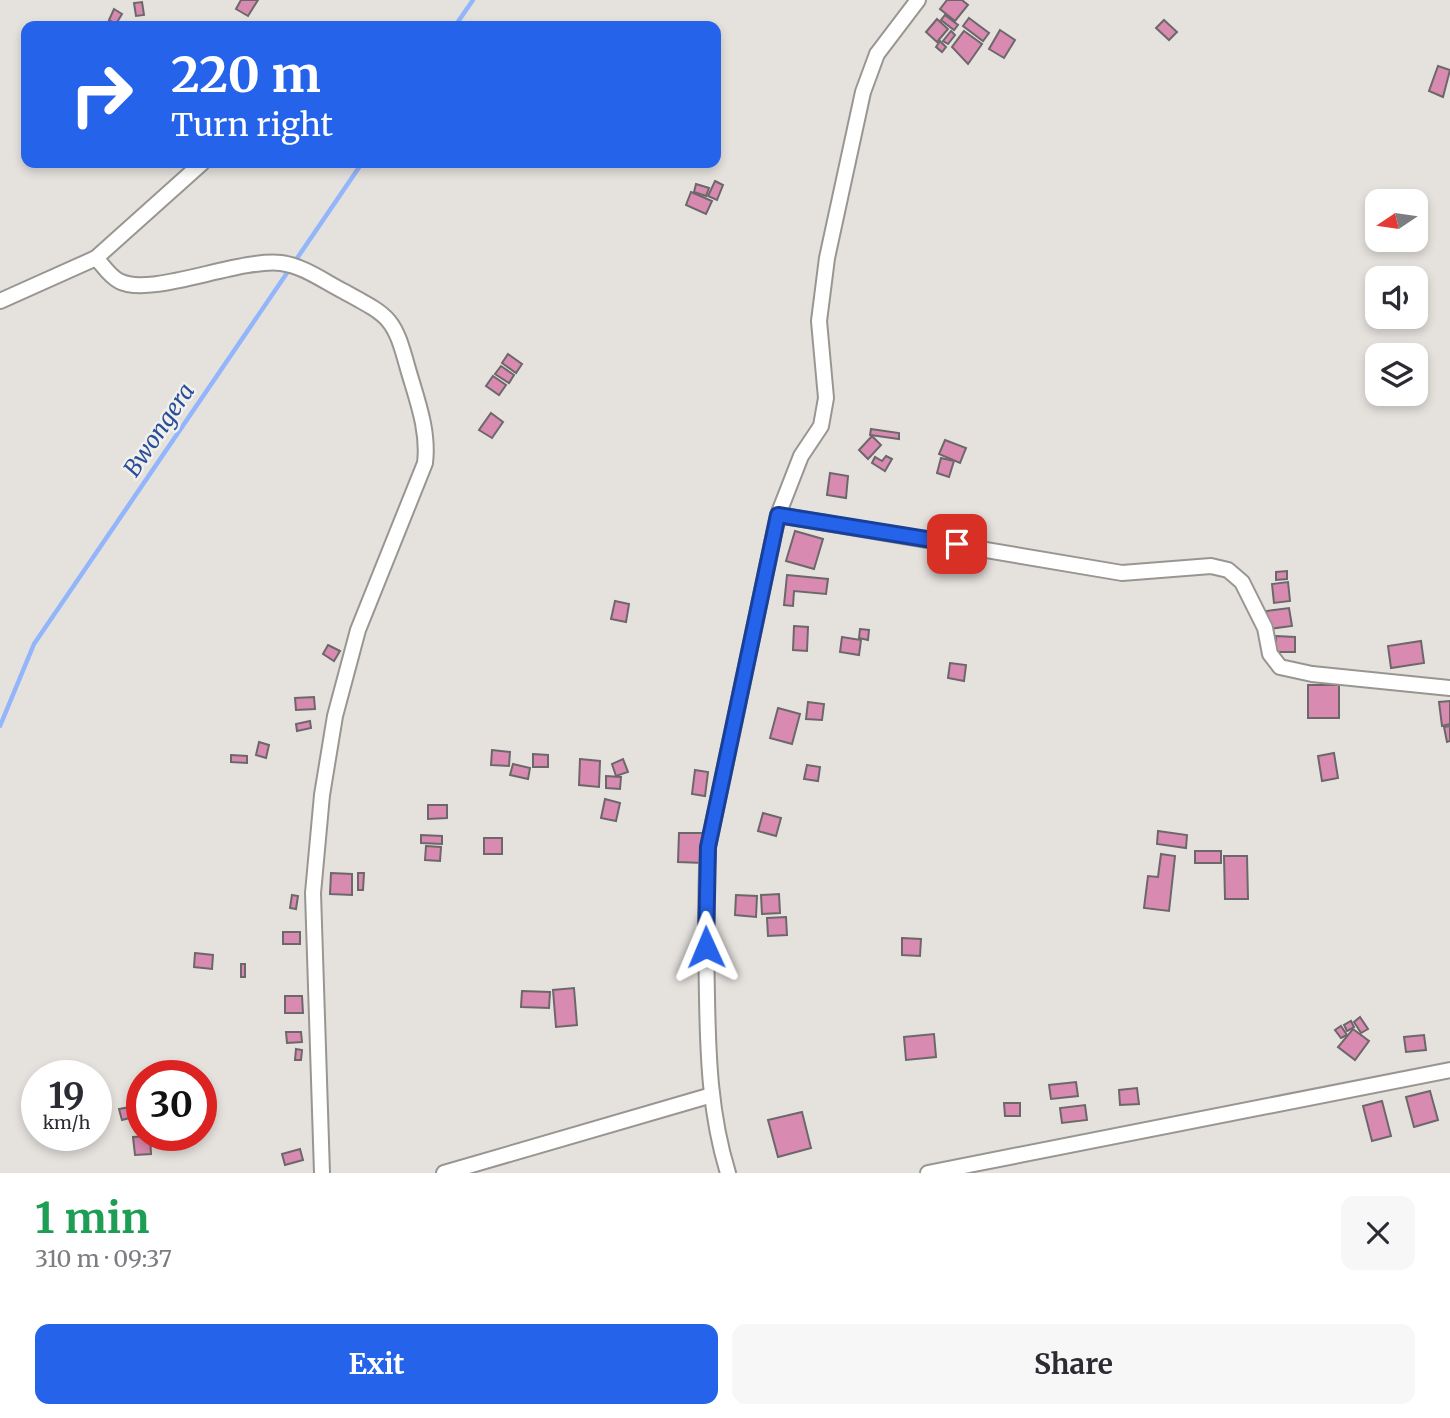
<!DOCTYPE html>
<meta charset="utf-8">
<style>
body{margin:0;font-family:Merriweather,serif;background:#f7f7f7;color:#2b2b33;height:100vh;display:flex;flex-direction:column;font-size:26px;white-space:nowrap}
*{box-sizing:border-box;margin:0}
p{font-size:23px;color:#7c7c81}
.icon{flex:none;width:38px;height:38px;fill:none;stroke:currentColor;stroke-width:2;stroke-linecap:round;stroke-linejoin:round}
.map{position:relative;height:1173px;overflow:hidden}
.sheet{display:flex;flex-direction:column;background:#fff;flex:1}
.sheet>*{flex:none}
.top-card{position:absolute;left:21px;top:21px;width:700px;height:147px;border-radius:14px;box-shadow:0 4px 10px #0003;background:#2563eb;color:#fff;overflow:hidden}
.needle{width:46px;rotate:257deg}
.buttons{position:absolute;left:1365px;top:189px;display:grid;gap:14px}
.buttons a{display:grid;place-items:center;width:63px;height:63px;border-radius:14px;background:#fff;box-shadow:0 4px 10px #0003;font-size:35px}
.speed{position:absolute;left:21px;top:1060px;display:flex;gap:14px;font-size:35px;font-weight:700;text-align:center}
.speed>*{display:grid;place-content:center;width:91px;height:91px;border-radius:50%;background:#fff;box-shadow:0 4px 10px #0003;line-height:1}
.speed small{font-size:18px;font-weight:400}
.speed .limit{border:10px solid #d22;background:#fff;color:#111}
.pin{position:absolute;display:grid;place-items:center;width:60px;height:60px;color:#fff;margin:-30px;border-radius:14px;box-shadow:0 4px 10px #0006}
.me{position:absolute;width:77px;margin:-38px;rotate:359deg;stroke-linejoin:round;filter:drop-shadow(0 0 5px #0008)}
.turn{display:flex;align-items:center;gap:24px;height:147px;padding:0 35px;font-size:32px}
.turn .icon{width:91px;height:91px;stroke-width:2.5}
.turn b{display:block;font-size:49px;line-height:60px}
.round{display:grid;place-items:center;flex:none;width:74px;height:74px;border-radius:14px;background:#f7f7f7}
.head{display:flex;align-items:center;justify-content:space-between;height:119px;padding:0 35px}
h1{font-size:42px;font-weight:700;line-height:52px;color:#1e9e55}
.primary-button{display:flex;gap:14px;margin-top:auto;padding:14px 35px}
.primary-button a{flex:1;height:80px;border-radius:14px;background:#2563eb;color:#fff;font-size:28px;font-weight:700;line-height:80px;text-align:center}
.primary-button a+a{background:#f7f7f7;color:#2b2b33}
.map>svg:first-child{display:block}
</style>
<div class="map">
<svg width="1450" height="1173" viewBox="0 0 1450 1173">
<rect width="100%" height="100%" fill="#e5e2de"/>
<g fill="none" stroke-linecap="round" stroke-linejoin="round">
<g stroke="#92b5fb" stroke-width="4.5">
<path d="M 455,26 L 473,0"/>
<path d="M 0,726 L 34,644 L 362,163"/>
</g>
</g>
<g fill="#d88ab1" stroke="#6c686a" stroke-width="2">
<path d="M 241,0 L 258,0 L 248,16 L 236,9 Z"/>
<path d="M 947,0 L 962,0 L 968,5 L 955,21 L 940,9 Z"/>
<path d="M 142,2 L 144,15 L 136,16 L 134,3 Z"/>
<path d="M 114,9 L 122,14 L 116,24 L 109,20 Z"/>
<path d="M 945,15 L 958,25 L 954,30 L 941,20 Z"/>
<path d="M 969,18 L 989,33 L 983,41 L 963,26 Z"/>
<path d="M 937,19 L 948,29 L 937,42 L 926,32 Z"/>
<path d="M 1164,20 L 1177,32 L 1169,40 L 1156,28 Z"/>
<path d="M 1000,30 L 1015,40 L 1004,58 L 989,49 Z"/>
<path d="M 951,31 L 955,35 L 948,44 L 943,41 Z"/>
<path d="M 964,31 L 982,44 L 968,64 L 952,47 Z"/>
<path d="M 940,41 L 946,47 L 942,52 L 936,47 Z"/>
<path d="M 1438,66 L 1450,70 L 1443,97 L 1429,91 Z"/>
<path d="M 715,181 L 723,185 L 717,200 L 708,196 Z"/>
<path d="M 696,184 L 709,188 L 706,196 L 694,192 Z"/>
<path d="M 691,192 L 712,201 L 706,214 L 686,205 Z"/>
<path d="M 508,354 L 522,364 L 516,373 L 502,363 Z"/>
<path d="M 501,366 L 514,375 L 509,383 L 495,374 Z"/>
<path d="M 493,376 L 506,385 L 499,395 L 486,386 Z"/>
<path d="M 491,413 L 503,422 L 492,438 L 479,430 Z"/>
<path d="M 871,429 L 899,433 L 899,439 L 870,435 Z"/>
<path d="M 872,436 L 881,445 L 868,459 L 859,450 Z"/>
<path d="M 945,440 L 966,448 L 960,463 L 939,454 Z"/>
<path d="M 886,456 L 892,459 L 885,471 L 872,463 L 875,457 L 882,461 Z"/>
<path d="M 941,458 L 954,461 L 949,477 L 937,473 Z"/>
<path d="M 830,473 L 848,476 L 846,498 L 827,495 Z"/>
<path d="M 795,531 L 823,539 L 814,569 L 786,561 Z"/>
<path d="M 1287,571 L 1287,579 L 1276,580 L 1276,572 Z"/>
<path d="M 787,575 L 828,579 L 826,594 L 794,591 L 793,606 L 784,605 Z"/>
<path d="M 1288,582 L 1290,601 L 1274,603 L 1272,584 Z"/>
<path d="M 615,601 L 629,604 L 626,622 L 611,619 Z"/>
<path d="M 1289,608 L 1292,626 L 1269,629 L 1266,611 Z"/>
<path d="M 794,626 L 808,627 L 807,651 L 793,650 Z"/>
<path d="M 860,629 L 869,630 L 868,640 L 859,638 Z"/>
<path d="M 1276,636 L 1295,637 L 1295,652 L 1276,652 Z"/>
<path d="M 842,637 L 861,640 L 859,655 L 840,652 Z"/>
<path d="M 1421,641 L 1424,663 L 1391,668 L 1388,646 Z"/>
<path d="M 328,645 L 340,651 L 334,661 L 323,654 Z"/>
<path d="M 950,663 L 966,665 L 964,681 L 948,678 Z"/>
<rect x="1308" y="685" width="31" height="33"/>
<path d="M 314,697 L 315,709 L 296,710 L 295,698 Z"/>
<path d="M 1450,701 L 1450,724 L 1442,726 L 1439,702 Z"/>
<path d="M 808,702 L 824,704 L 822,720 L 806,719 Z"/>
<path d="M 778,708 L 800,714 L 792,744 L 770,738 Z"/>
<path d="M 310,721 L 311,728 L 297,731 L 296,724 Z"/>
<path d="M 1450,726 L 1450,741 L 1447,742 L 1444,727 Z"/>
<path d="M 259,742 L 269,745 L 266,758 L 256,755 Z"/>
<path d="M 492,750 L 510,752 L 509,766 L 491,765 Z"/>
<path d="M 1334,753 L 1338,778 L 1322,781 L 1318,756 Z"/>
<path d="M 533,754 L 548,755 L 548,767 L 533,767 Z"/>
<path d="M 231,755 L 247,756 L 247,763 L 231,762 Z"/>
<path d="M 580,759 L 600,761 L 599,787 L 579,785 Z"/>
<path d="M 623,759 L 628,772 L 616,776 L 612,764 Z"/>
<path d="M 513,764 L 530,768 L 528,779 L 510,775 Z"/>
<path d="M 807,765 L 820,767 L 818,781 L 804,779 Z"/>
<path d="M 695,770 L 708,772 L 705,796 L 692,794 Z"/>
<path d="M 606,776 L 621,777 L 620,789 L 606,788 Z"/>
<path d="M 605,799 L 620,803 L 616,821 L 601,818 Z"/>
<path d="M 428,805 L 447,805 L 447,818 L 428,819 Z"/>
<path d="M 763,813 L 781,818 L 776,836 L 758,831 Z"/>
<path d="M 1158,831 L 1187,835 L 1186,848 L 1157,844 Z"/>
<path d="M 679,833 L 704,833 L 703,863 L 678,862 Z"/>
<path d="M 421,835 L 442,836 L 442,844 L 421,843 Z"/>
<rect x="484" y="838" width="18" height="16"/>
<path d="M 426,846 L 441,847 L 440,861 L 425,860 Z"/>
<rect x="1195" y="851" width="26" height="12"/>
<path d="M 1161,854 L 1175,856 L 1169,911 L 1144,908 L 1148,876 L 1158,877 Z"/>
<path d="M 1224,856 L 1247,856 L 1248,899 L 1225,899 Z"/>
<path d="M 331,873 L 352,874 L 352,895 L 330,894 Z"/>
<path d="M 358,873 L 364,873 L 363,890 L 358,890 Z"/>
<path d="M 779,894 L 780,913 L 762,914 L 761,895 Z"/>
<path d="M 292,895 L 298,896 L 296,909 L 290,908 Z"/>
<path d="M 736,895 L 757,896 L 756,917 L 735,915 Z"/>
<path d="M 786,917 L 787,935 L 768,936 L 767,918 Z"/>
<rect x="283" y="932" width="17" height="12"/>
<path d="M 902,938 L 921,939 L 920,956 L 902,955 Z"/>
<path d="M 195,953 L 213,955 L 212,969 L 194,967 Z"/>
<rect x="241" y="964" width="4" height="13"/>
<path d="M 574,988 L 577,1025 L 556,1027 L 553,990 Z"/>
<path d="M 522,991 L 550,992 L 549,1008 L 521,1007 Z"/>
<path d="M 285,996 L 302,996 L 303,1013 L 285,1013 Z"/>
<path d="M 1360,1017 L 1368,1029 L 1361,1033 L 1354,1022 Z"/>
<path d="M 1351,1021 L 1354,1027 L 1347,1031 L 1344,1025 Z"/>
<path d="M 1341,1026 L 1347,1035 L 1341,1038 L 1335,1030 Z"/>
<path d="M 1353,1029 L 1369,1041 L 1355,1060 L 1338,1047 Z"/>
<path d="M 286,1032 L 301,1032 L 302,1042 L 287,1043 Z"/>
<path d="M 934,1034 L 936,1057 L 906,1060 L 904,1037 Z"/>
<path d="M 1424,1035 L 1426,1050 L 1406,1052 L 1404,1037 Z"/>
<path d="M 296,1049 L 302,1050 L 301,1060 L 295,1060 Z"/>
<path d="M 1076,1082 L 1078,1096 L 1051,1099 L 1049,1085 Z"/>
<path d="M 1137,1088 L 1139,1104 L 1120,1105 L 1119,1090 Z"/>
<path d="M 1430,1091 L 1438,1120 L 1414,1127 L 1406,1097 Z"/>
<path d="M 1382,1101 L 1391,1136 L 1372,1141 L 1363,1106 Z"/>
<path d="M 1004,1103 L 1020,1103 L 1020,1116 L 1005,1116 Z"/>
<path d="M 1085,1105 L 1087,1120 L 1062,1123 L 1060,1108 Z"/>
<path d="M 135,1106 L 137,1116 L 122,1120 L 119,1109 Z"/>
<path d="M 802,1112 L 811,1148 L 778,1157 L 768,1120 Z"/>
<path d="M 150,1136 L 151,1154 L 135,1155 L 133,1137 Z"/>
<path d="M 300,1149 L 303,1160 L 285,1165 L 282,1154 Z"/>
</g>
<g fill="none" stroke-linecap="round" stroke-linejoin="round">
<defs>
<g id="minor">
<path d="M 96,258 C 103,265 109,276 119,281 C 150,298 238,258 281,263 C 304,266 325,282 345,292 C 391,317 394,318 408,369 C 417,400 429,431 425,463 L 358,630 L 335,716 L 322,795 L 313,893 L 322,1173"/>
<path d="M 0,301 L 96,258 L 202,163"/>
<path d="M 778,515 L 1122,573 L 1211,566 L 1228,570 L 1242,582 L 1265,628 L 1270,654 L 1280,667 L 1312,674 L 1450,688"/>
<path d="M 444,1173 L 712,1095"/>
<path d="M 728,1173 C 710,1115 708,1057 707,997 C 706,947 705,897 708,847 L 778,515 L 801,456 L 821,426 L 826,398 L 819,321 L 827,258 L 863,92 L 877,54 L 918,0"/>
<path d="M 928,1173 L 1450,1070"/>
</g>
</defs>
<use href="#minor" stroke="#999692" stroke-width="18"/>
<use href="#minor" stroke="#fff" stroke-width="14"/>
</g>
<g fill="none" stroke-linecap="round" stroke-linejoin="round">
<defs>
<path id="route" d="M 706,947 L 708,847 L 778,515 L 957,544"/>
</defs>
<use href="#route" stroke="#184099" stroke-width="18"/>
<use href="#route" stroke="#2563eb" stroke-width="12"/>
</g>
<g text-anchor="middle" stroke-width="5" stroke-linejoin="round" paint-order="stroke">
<g font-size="23" font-style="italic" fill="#284d9d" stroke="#f2f0eb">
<text transform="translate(159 430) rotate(-56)" y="8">Bwongera</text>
</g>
</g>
</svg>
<div class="buttons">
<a><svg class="needle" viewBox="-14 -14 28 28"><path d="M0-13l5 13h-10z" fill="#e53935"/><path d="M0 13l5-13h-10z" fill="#7c7c81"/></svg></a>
<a><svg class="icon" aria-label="sound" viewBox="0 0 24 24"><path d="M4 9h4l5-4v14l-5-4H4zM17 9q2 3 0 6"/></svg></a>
<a><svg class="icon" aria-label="layers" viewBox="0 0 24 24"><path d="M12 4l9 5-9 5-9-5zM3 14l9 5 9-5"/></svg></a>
</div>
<div class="speed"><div>19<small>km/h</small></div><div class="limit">30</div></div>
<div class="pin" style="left:957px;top:544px;background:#d93025"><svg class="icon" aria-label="arrive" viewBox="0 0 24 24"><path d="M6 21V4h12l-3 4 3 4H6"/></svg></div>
<svg class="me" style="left:706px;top:947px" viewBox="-20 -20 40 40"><path d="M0-17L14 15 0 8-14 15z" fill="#2563eb" stroke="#fff" stroke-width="4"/></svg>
<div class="top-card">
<div class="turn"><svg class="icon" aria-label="right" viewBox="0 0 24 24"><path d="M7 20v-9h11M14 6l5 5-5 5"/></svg><div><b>220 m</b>Turn right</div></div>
</div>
</div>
<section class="sheet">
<div class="head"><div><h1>1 min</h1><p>310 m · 09:37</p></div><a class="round"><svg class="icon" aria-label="close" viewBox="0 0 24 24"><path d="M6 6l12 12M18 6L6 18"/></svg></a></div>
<div class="primary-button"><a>Exit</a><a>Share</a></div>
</section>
